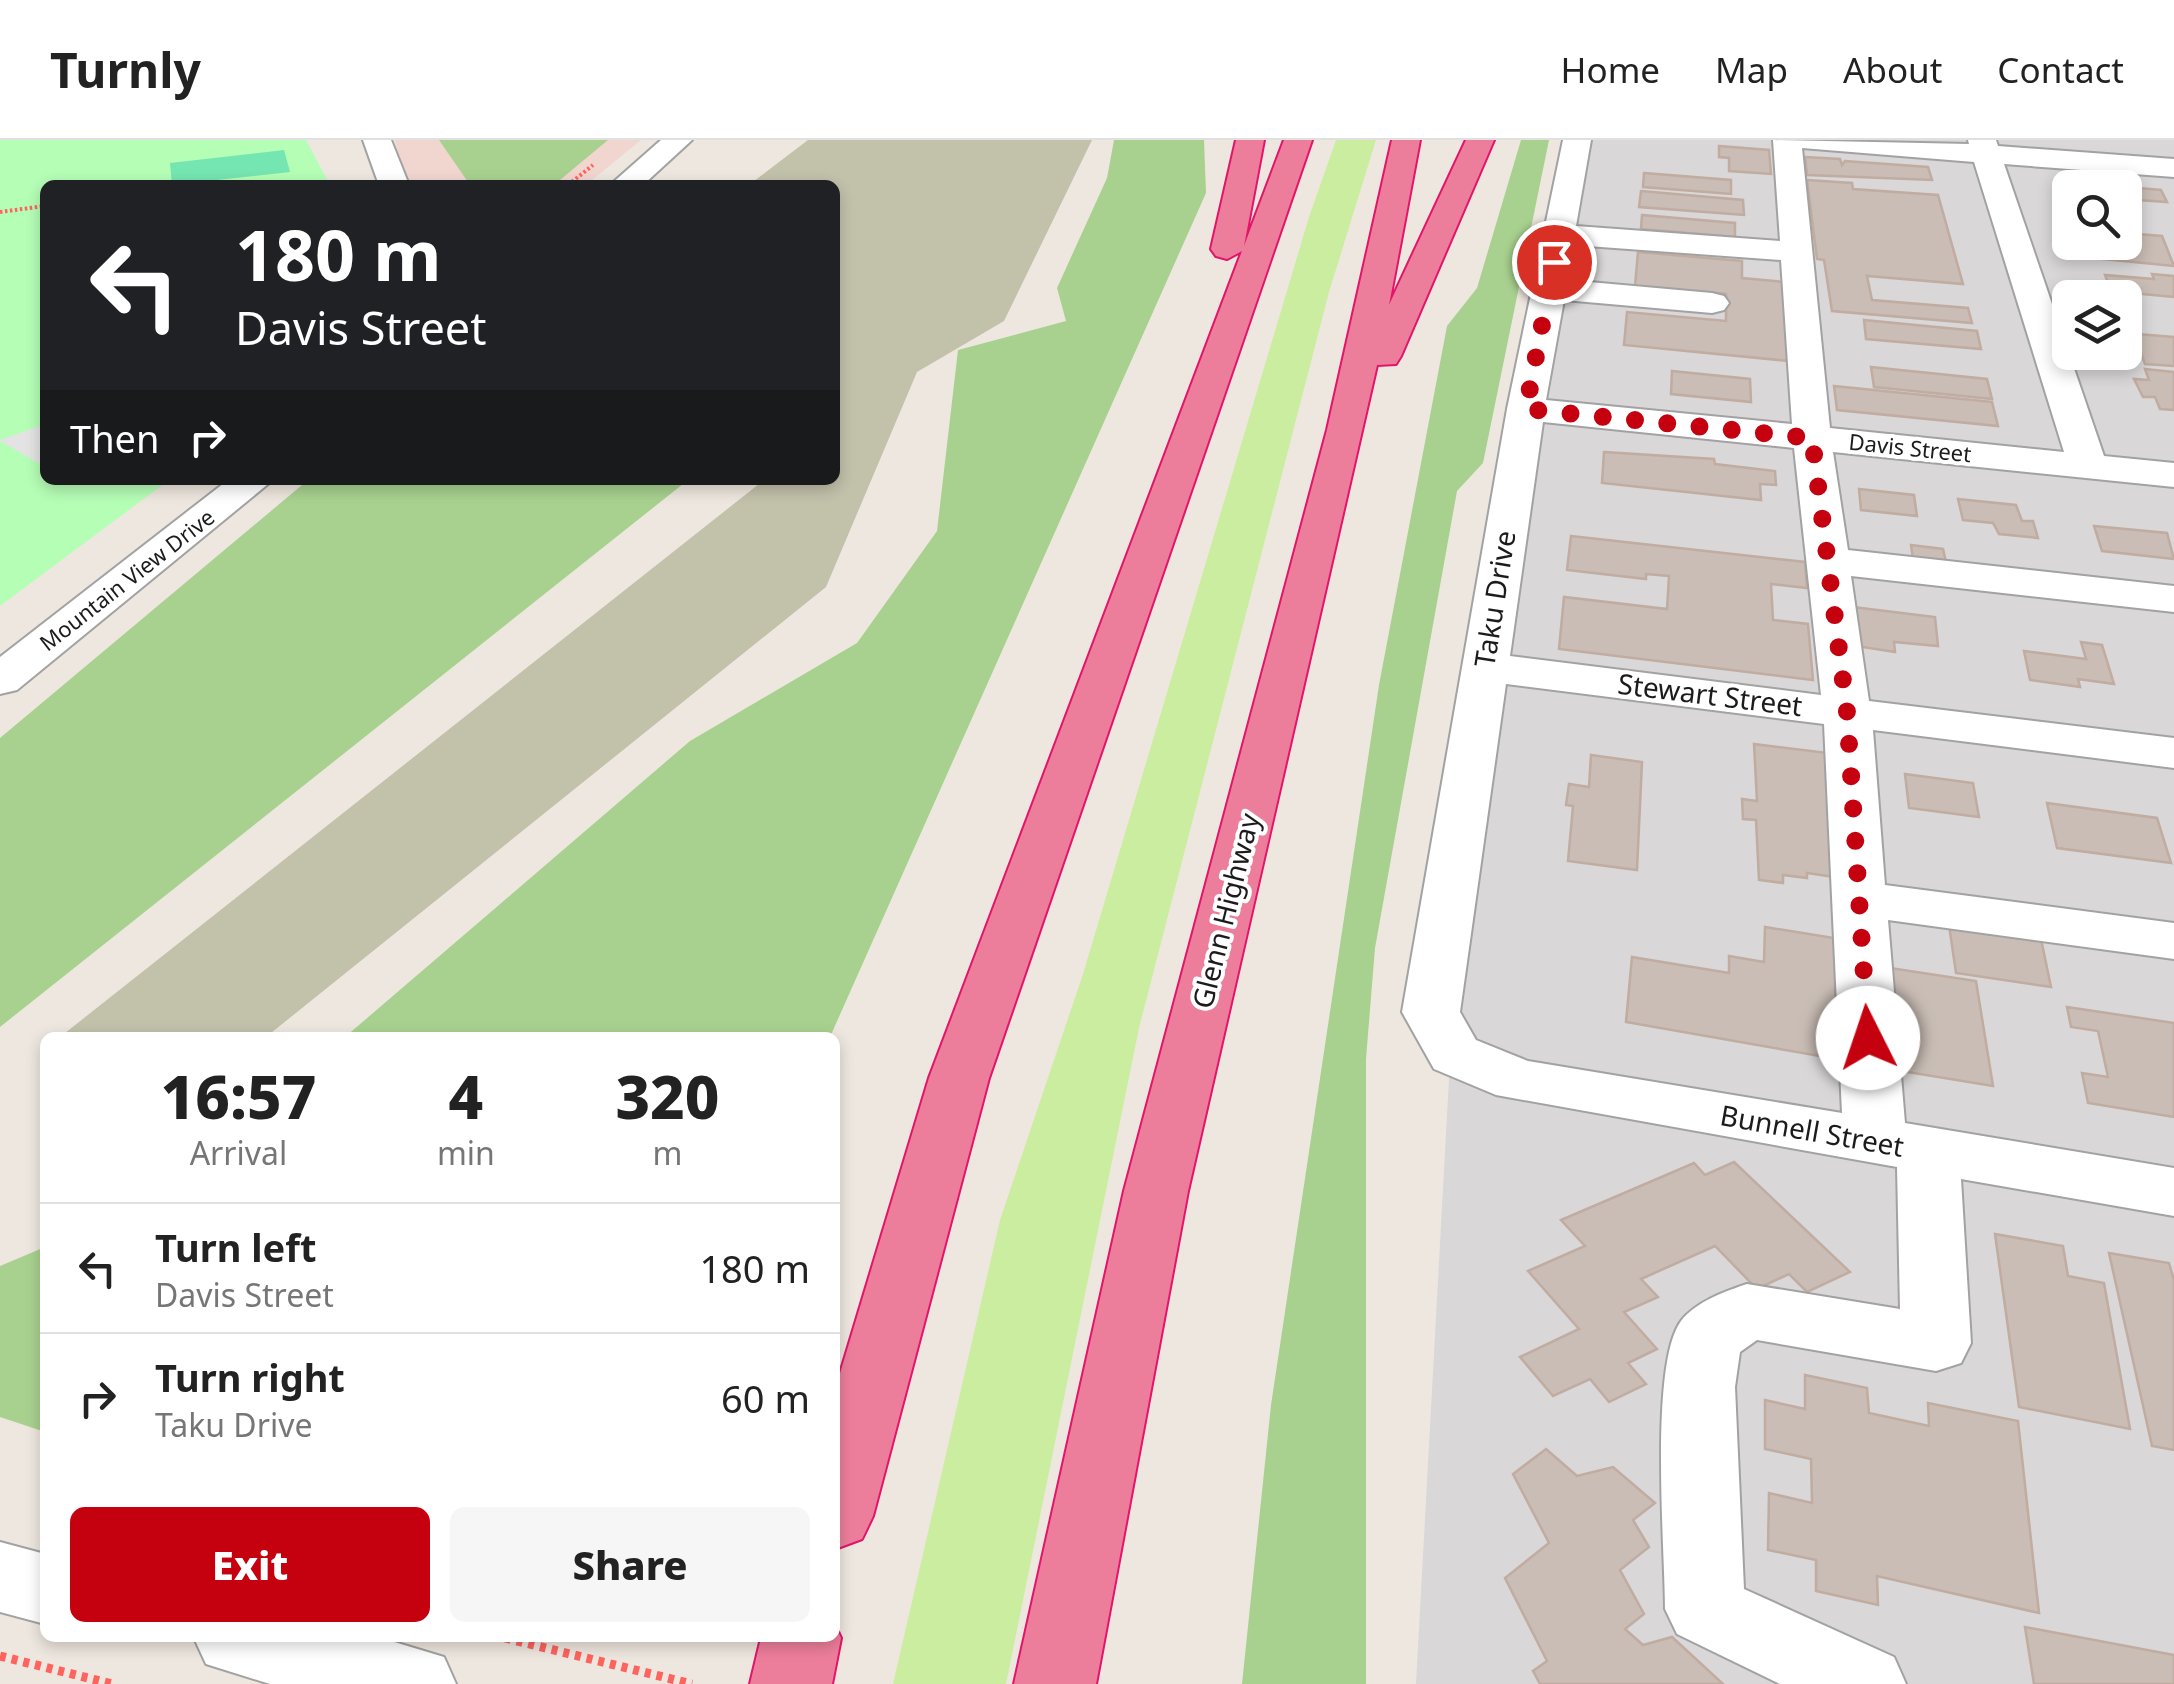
<!DOCTYPE html>
<style>
body{margin:0;font-family:"Noto Sans",sans-serif;background:#f6f6f6;color:#222;height:100vh;display:flex;flex-direction:column;font-size:38px;white-space:nowrap}
*{box-sizing:border-box;margin:0}
p{font-size:32px;color:#767676}
.icon{flex:none;width:55px;height:55px;fill:none;stroke:currentColor;stroke-width:2;stroke-linecap:round;stroke-linejoin:round}
.map{position:relative;flex:1;overflow:hidden}
.details{position:absolute;left:40px;top:892px;width:800px;height:610px;display:flex;flex-direction:column;background:#fff;border-radius:15px;box-shadow:0 5px 15px #0003}
.details>*{flex:none}
.top-card{position:absolute;left:40px;top:40px;width:800px;height:305px;border-radius:15px;box-shadow:0 5px 15px #0003;background:#202124;color:#fff;overflow:hidden}
.tools{position:absolute;left:2052px;top:30px;display:grid;gap:20px}
.tools a{display:grid;place-items:center;width:90px;height:90px;border-radius:15px;background:#fff;box-shadow:0 5px 15px #0003;font-size:50px}
.pin{position:absolute;display:grid;place-items:center;width:85px;height:85px;color:#fff;margin:-42px;border:5px solid #fff;border-radius:50%;box-shadow:0 2px 10px #0007}
.me{position:absolute;width:110px;margin:-55px;rotate:356deg;stroke-linejoin:round;filter:drop-shadow(0 0 8px #0008)}
.turn{display:flex;align-items:center;gap:35px;height:210px;padding:0 30px;font-size:45px}
.turn .icon{width:130px;height:130px;stroke-width:2.5}
.turn b{display:block;font-size:70px;line-height:85px}
.then{display:flex;align-items:center;height:95px;padding:0 30px;background:#0003;gap:20px;font-size:38px}
.eta{display:flex;justify-content:space-evenly;align-items:center;height:170px;text-align:center}
.eta b{font-size:60px;font-weight:800;line-height:70px}
.button{display:flex;gap:20px;margin-top:auto;padding:20px 30px}
.button a{flex:1;height:115px;border-radius:15px;background:#c5000f;color:#fff;font-size:40px;font-weight:800;line-height:115px;text-align:center}
.button a+a{background:#f6f6f6;color:#222}
ul{padding:0;list-style:none}
li{display:flex;align-items:center;gap:30px;height:130px;padding:0 30px;border-top:2px solid #e0e0e0}
li div{flex:1}
li b{display:block;font-size:38px}
li em{font-style:normal}
header{display:flex;align-items:center;gap:60px;box-sizing:border-box;height:140px;padding:0 50px;background:#fff;border-bottom:2px solid #e0e0e0}
header strong{font-size:48px}
nav{display:flex;gap:55px;margin-inline-start:auto;font-size:35px}
.map>svg:first-child{display:block}
</style>
<header>
<strong>Turnly</strong>
<nav><a>Home</a><a>Map</a><a>About</a><a>Contact</a></nav>
</header>
<div class="map">
<svg width="2174" height="1544" viewBox="0 0 2174 1544">
<rect width="100%" height="100%" fill="#eee7df"/>
<path fill="#d9d7d8" fill-rule="evenodd" d="M 1587,0 L 2174,0 L 2174,1544 L 1416,1544 L 1454,847 ZM 2070,48 L 2125,48 L 2125,102 L 2070,102 ZM 2070,158 L 2125,158 L 2125,212 L 2070,212 Z"/>
<path fill="#f1d6d0" d="M 395,0 L 641,0 L 586,45 L 404,45 Z"/>
<path fill="#c2c1aa" d="M 808,0 L 1092,0 L 1004,181 L 917,232 L 826,447 L 266,897 L 60,897 L 764,340 L 835,340 L 835,45 L 749,45 Z"/>
<path fill="#cbed9f" d="M 1336,0 L 1376,0 L 1329,152 L 1139,888 L 1006,1544 L 893,1544 L 1000,1080 L 1083,834 L 1309,77 Z"/>
<g fill="#a8d18f">
<path d="M 439,0 L 608,0 L 554,45 L 470,45 Z"/>
<path d="M 1114,0 L 1204,0 L 1206,53 L 830,897 L 345,897 L 690,601 L 857,503 L 937,391 L 958,210 L 1066,181 L 1057,148 L 1107,38 Z"/>
<path d="M 1521,0 L 1549,0 L 1483,323 L 1457,351 L 1375,808 L 1366,919 L 1366,1544 L 1242,1544 L 1271,1265 L 1379,545 L 1447,186 L 1477,148 Z"/>
<path d="M 308,340 L 688,340 L 0,887 L 0,598 Z"/>
<path d="M 45,1107 L 45,1292 L 0,1277 L 0,1126 Z"/>
</g>
<path fill="#b5feb6" d="M 0,0 L 306,0 L 330,45 L 45,45 L 45,340 L 169,340 L 0,466 Z"/>
<path fill="#75e5b1" d="M 284,10 L 290,32 L 172,45 L 170,23 Z"/>
<path fill="#e3e3e3" d="M 45,284 L 45,327 L 0,301 L 0,300 Z"/>
<g fill="#c9bdb5" stroke="#c0aca0" stroke-width="2.5">
<path d="M 1719,6 L 1769,10 L 1771,34 L 1729,31 L 1729,18 L 1719,17 Z"/>
<path d="M 1805,17 L 1840,19 L 1842,25 L 1845,21 L 1928,27 L 1932,40 L 1807,35 Z"/>
<path d="M 1644,33 L 1731,40 L 1731,54 L 1643,47 Z"/>
<path d="M 1807,40 L 1852,43 L 1853,49 L 1938,55 L 1963,144 L 1867,136 L 1872,160 L 1968,168 L 1972,183 L 1832,171 L 1824,120 L 1817,119 Z"/>
<path d="M 2068,42 L 2161,50 L 2167,62 L 2125,59 L 2125,48 L 2070,48 Z"/>
<path d="M 1641,51 L 1743,60 L 1744,75 L 1639,67 Z"/>
<path d="M 1642,75 L 1735,83 L 1735,97 L 1641,89 Z"/>
<path d="M 2125,93 L 2162,96 L 2174,126 L 2093,118 L 2087,102 L 2125,102 Z"/>
<path d="M 1638,112 L 1742,121 L 1742,138 L 1784,142 L 1789,221 L 1624,205 L 1627,172 L 1726,181 L 1726,154 L 1635,146 Z"/>
<path d="M 2152,134 L 2174,136 L 2174,157 L 2111,151 L 2105,135 L 2154,139 Z"/>
<path d="M 1864,180 L 1977,191 L 1981,209 L 1866,199 Z"/>
<path d="M 2125,193 L 2174,197 L 2174,226 L 2145,224 L 2141,213 L 2125,211 Z"/>
<path d="M 1871,227 L 1987,239 L 1992,259 L 1874,247 Z"/>
<path d="M 2145,229 L 2174,232 L 2174,270 L 2160,269 L 2155,257 L 2143,257 L 2134,239 L 2149,240 Z"/>
<path d="M 1672,231 L 1750,239 L 1751,262 L 1671,254 Z"/>
<path d="M 1834,246 L 1992,262 L 1998,286 L 1837,270 Z"/>
<path d="M 1604,312 L 1714,319 L 1715,324 L 1775,331 L 1776,345 L 1760,344 L 1761,360 L 1602,343 Z"/>
<path d="M 1859,349 L 1914,355 L 1917,376 L 1861,370 Z"/>
<path d="M 1958,359 L 2016,365 L 2022,381 L 2033,381 L 2038,398 L 1999,394 L 1993,383 L 1963,380 Z"/>
<path d="M 2094,386 L 2167,393 L 2174,419 L 2102,411 Z"/>
<path d="M 1571,396 L 1805,422 L 1807,448 L 1771,444 L 1773,480 L 1808,484 L 1813,540 L 1559,509 L 1564,457 L 1667,469 L 1669,436 L 1646,434 L 1646,439 L 1567,430 Z"/>
<path d="M 1911,405 L 1943,409 L 1946,422 L 1913,419 Z"/>
<path d="M 1853,467 L 1935,477 L 1938,506 L 1894,502 L 1895,512 L 1856,506 Z"/>
<path d="M 2081,502 L 2102,505 L 2114,544 L 2078,539 L 2080,547 L 2030,540 L 2024,511 L 2086,519 Z"/>
<path d="M 1754,604 L 1828,613 L 1841,738 L 1807,733 L 1807,738 L 1783,735 L 1783,743 L 1759,740 L 1756,680 L 1743,679 L 1742,659 L 1757,661 Z"/>
<path d="M 1591,615 L 1642,622 L 1637,730 L 1568,721 L 1573,666 L 1566,665 L 1569,644 L 1589,647 Z"/>
<path d="M 1905,634 L 1973,643 L 1979,677 L 1909,668 Z"/>
<path d="M 2047,663 L 2157,678 L 2171,723 L 2057,708 Z"/>
<path d="M 1949,785 L 2041,799 L 2051,847 L 1956,833 Z"/>
<path d="M 1765,787 L 1834,798 L 1837,919 L 1626,882 L 1632,817 L 1729,833 L 1729,816 L 1764,822 Z"/>
<path d="M 1890,828 L 1976,841 L 1993,946 L 1901,931 Z"/>
<path d="M 2067,867 L 2174,883 L 2174,977 L 2088,963 L 2082,933 L 2108,937 L 2098,891 L 2071,887 Z"/>
<path d="M 1734,1022 L 1850,1132 L 1807,1152 L 1789,1134 L 1757,1149 L 1715,1106 L 1641,1139 L 1658,1157 L 1624,1172 L 1657,1209 L 1628,1223 L 1646,1244 L 1609,1262 L 1590,1239 L 1553,1256 L 1520,1217 L 1579,1189 L 1528,1131 L 1585,1106 L 1561,1080 L 1694,1023 L 1705,1035 Z"/>
<path d="M 1995,1094 L 2063,1106 L 2068,1136 L 2104,1143 L 2130,1289 L 2019,1267 Z"/>
<path d="M 2109,1113 L 2169,1123 L 2174,1140 L 2174,1310 L 2152,1306 Z"/>
<path d="M 1805,1235 L 1867,1248 L 1869,1273 L 1929,1286 L 1928,1263 L 2018,1281 L 2039,1473 L 1877,1436 L 1878,1465 L 1816,1451 L 1816,1420 L 1768,1410 L 1769,1353 L 1812,1363 L 1811,1319 L 1765,1309 L 1765,1260 L 1805,1269 Z"/>
<path d="M 1546,1309 L 1577,1336 L 1613,1327 L 1655,1363 L 1633,1380 L 1649,1407 L 1620,1430 L 1644,1474 L 1625,1489 L 1643,1505 L 1672,1497 L 1723,1544 L 1540,1544 L 1533,1531 L 1547,1521 L 1505,1438 L 1549,1403 L 1513,1334 Z"/>
<path d="M 2025,1487 L 2174,1515 L 2174,1544 L 2034,1544 Z"/>
</g>
<g fill="none" stroke-linecap="round" stroke-linejoin="round">
<defs>
<g id="minor">
<path d="M 363,0 L 391,0 L 409,45 L 379,45 Z"/>
<path d="M 661,0 L 692,0 L 643,45 L 610,45 Z"/>
<path d="M 1563,0 L 1591,0 L 1576,86 L 1780,101 L 1773,0 L 1969,4 L 1968,0 L 1996,0 L 1998,6 L 2174,19 L 2174,37 L 2004,24 L 2104,316 L 2174,323 L 2174,347 L 1833,312 L 1848,410 L 2174,446 L 2174,472 L 1851,436 L 1869,561 L 2174,598 L 2174,628 L 1873,590 L 1885,745 L 2174,783 L 2174,819 L 1888,780 L 1905,983 L 2174,1028 L 2174,1076 L 1961,1039 L 1971,1203 L 1961,1223 L 1936,1231 L 1757,1200 L 1740,1212 L 1735,1247 L 1744,1449 L 1894,1517 L 1906,1544 L 1780,1544 L 1677,1494 L 1665,1469 C 1665,1410 1649,1224 1681,1181 C 1695,1162 1726,1151 1747,1144 L 1900,1169 L 1897,1027 L 1496,955 L 1434,929 L 1402,872 L 1507,269 ZM 1802,8 L 1974,22 L 2064,312 L 1830,288 ZM 1573,105 L 1781,120 L 1792,284 L 1546,260 L 1564,160 L 1712,173 L 1724,170 L 1729,163 L 1724,156 L 1712,153 L 1567,140 ZM 1543,282 L 1794,308 L 1821,555 L 1510,516 ZM 1506,544 L 1824,584 L 1842,973 L 1528,921 L 1476,900 L 1460,872 Z"/>
<path d="M 228,340 L 273,340 L 17,550 L 0,554 L 0,517 Z"/>
<path d="M 0,1402 L 45,1414 L 45,1484 L 0,1472 Z"/>
<path d="M 194,1498 L 381,1498 L 444,1517 L 456,1544 L 270,1544 L 206,1524 Z"/>
</g>
<g id="highway">
<path d="M 1236,0 L 1264,0 L 1244,106 L 1284,0 L 1312,0 L 989,938 L 873,1376 L 862,1399 L 835,1409 L 835,1250 L 929,938 L 1242,111 L 1227,119 L 1216,116 L 1211,109 Z"/>
<path d="M 1392,0 L 1420,0 L 1389,165 L 1466,0 L 1494,0 L 1401,216 L 1396,224 L 1377,225 L 1188,1051 L 1096,1544 L 1014,1544 L 1124,1051 L 1327,290 Z"/>
<path d="M 835,1485 L 841,1498 L 832,1544 L 750,1544 L 761,1498 L 835,1498 Z"/>
</g>
</defs>
<use href="#minor" stroke="#a2a2a2" stroke-width="4"/>
<use href="#highway" stroke="#e3156b" stroke-width="4"/>
<g stroke="#ff635e" stroke-width="4" stroke-dasharray="2.5 2.5" stroke-linecap="butt">
<path d="M 568,45 L 593,25"/>
<path d="M 0,72 L 45,66"/>
</g>
<g stroke="#ff635e" stroke-width="9" stroke-dasharray="6 6" stroke-linecap="butt">
<path d="M 505,1498 L 692,1544"/>
<path d="M 0,1516 L 112,1544"/>
</g>
<use href="#minor" fill="#fff" fill-rule="evenodd"/>
<use href="#highway" fill="#ed7e9b" fill-rule="evenodd"/>
</g>
<g fill="none" stroke-linecap="round" stroke-linejoin="round">
<path stroke="#c5000f" stroke-width="18" stroke-dasharray="0 32.4" d="M 1554,122 L 1526,269 L 1812,298 L 1847,572 L 1868,898"/>
</g>
<g text-anchor="middle" stroke-width="8" stroke-linejoin="round" paint-order="stroke">
<g font-size="22" fill="#1b1b1b" stroke="#fff">
<text transform="translate(1910 308) rotate(6)" y="8">Davis Street</text>
<text transform="translate(127 440) rotate(-38)" y="8">Mountain View Drive</text>
</g>
<g font-size="28" fill="#1b1b1b" stroke="#fff">
<text transform="translate(1495 459) rotate(-81)" y="10">Taku Drive</text>
<text transform="translate(1710 555) rotate(7)" y="10">Stewart Street</text>
<text transform="translate(1226 771) rotate(-76)" y="10">Glenn Highway</text>
<text transform="translate(1812 991) rotate(10)" y="10">Bunnell Street</text>
</g>
</g>
</svg>
<div class="tools">
<a><svg class="icon" aria-label="search" viewBox="0 0 24 24"><circle cx="10" cy="10" r="6"/><path d="M15 15l6 6"/></svg></a>
<a><svg class="icon" aria-label="layers" viewBox="0 0 24 24"><path d="M12 4l9 5-9 5-9-5zM3 14l9 5 9-5"/></svg></a>
</div>
<div class="pin" style="left:1554px;top:122px;background:#d93025"><svg class="icon" aria-label="arrive" viewBox="0 0 24 24"><path d="M6 21V4h12l-3 4 3 4H6"/></svg></div>
<svg class="me" style="left:1868px;top:898px" viewBox="-20 -20 40 40"><circle r="19" fill="#fff"/><path d="M0-13L10 11 0 6-10 11z" fill="#c5000f"/></svg>
<div class="top-card">
<div class="turn"><svg class="icon" aria-label="left" viewBox="0 0 24 24"><path d="M17 20v-9H6M10 6l-5 5 5 5"/></svg><div><b>180 m</b>Davis Street</div></div>
<div class="then">Then<svg class="icon" aria-label="right" viewBox="0 0 24 24"><path d="M7 20v-9h11M14 6l5 5-5 5"/></svg></div>
</div>
<section class="details">
<div class="eta">
<div><b>16:57</b><p>Arrival</p></div>
<div><b>4</b><p>min</p></div>
<div><b>320</b><p>m</p></div>
</div>
<ul>
<li><svg class="icon" aria-label="left" viewBox="0 0 24 24"><path d="M17 20v-9H6M10 6l-5 5 5 5"/></svg><div><b>Turn left</b><p>Davis Street</p></div><em>180 m</em></li>
<li><svg class="icon" aria-label="right" viewBox="0 0 24 24"><path d="M7 20v-9h11M14 6l5 5-5 5"/></svg><div><b>Turn right</b><p>Taku Drive</p></div><em>60 m</em></li>
</ul>
<div class="button"><a>Exit</a><a>Share</a></div>
</section>
</div>
